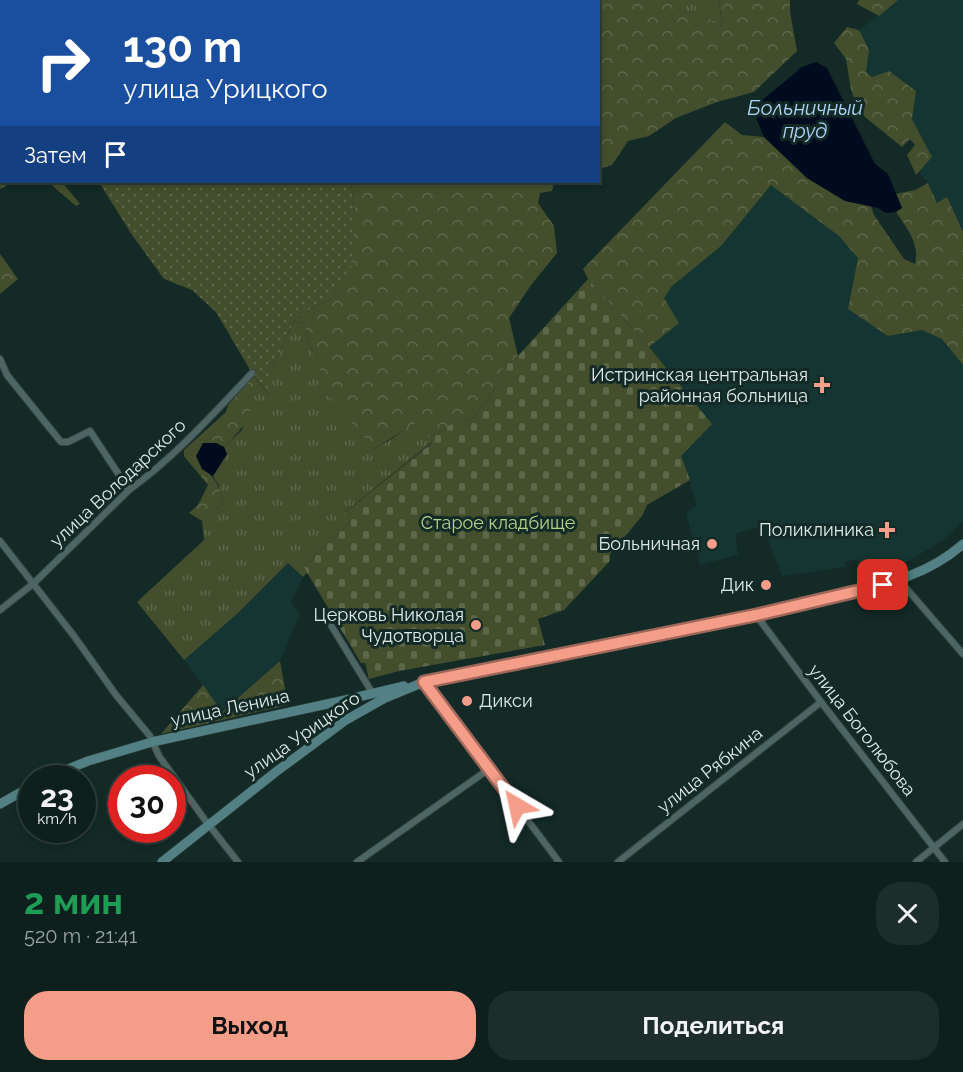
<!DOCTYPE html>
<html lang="ru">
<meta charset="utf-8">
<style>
body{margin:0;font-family:Raleway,sans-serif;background:#1c2d2a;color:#f1f3f6;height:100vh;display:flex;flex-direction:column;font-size:22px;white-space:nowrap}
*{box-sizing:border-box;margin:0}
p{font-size:20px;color:#9ba3a4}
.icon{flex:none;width:33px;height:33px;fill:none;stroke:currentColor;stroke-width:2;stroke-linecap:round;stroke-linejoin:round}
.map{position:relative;height:862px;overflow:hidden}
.panel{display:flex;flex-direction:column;background:#0e201d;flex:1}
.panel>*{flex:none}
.hud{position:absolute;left:0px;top:0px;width:600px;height:183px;box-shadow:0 3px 9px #0003,0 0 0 2px #2e3e3b;background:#1a4fa0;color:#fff;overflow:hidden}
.speed{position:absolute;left:18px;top:765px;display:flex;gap:12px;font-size:30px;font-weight:700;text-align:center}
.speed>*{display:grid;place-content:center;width:78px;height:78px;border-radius:50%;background:#0e201d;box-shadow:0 3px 9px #0003,0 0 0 2px #2e3e3b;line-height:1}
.speed small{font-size:15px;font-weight:400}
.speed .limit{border:9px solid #d22;background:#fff;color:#111}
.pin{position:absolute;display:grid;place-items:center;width:51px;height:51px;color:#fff;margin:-26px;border-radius:12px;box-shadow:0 3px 9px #0006}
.me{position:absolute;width:66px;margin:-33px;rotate:324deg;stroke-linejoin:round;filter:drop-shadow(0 0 4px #0008)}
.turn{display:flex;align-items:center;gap:21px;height:126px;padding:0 24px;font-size:27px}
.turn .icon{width:78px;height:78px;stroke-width:2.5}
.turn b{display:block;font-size:42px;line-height:51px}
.then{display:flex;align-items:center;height:57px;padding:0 24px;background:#0003;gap:12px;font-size:22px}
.round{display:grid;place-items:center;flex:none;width:63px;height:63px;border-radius:24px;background:#1c2d2a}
.overview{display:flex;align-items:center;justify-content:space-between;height:102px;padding:0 24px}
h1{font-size:36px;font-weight:700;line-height:45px;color:#1e9e55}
.button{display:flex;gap:12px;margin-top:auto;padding:12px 24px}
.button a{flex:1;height:69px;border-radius:24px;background:#f49e89;color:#111;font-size:24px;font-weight:700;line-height:69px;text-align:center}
.button a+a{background:#1c2d2a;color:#f1f3f6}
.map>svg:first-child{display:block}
</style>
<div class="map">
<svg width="963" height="862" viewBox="0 0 963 862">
<defs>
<pattern id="grass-tufts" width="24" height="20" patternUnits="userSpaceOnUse" patternTransform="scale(1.5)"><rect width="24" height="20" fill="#424e2c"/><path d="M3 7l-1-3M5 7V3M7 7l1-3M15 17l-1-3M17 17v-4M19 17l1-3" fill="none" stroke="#5d684b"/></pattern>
<pattern id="forest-crowns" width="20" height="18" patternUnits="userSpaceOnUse" patternTransform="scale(1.5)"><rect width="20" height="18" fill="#424e2c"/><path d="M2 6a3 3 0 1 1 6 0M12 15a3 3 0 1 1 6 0" fill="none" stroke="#5d684b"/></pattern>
<pattern id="cemetery-stones" width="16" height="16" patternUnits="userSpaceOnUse" patternTransform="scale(1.5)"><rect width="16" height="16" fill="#424e2c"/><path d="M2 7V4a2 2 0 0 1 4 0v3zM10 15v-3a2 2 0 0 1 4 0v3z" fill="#5d684b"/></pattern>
<pattern id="garden-dots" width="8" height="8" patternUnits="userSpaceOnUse" patternTransform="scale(1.5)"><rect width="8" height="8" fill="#424e2c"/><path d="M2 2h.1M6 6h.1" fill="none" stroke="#5d684b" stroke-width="1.8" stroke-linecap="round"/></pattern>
</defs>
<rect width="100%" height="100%" fill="#132a27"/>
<g fill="#143531">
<path d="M 898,0 L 963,0 L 963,259 L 928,183 L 909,159 L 923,145 L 860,72 L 852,41 L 859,30 Z"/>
<path d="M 735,135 L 889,252 L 963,294 L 963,522 L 942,541 L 909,561 L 863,574 L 859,560 L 845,561 L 845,567 L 782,576 L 763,526 L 735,534 L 738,555 L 700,565 L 686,513 L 697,505 L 681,457 L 649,347 L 588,279 Z"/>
<path d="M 288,563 L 303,577 L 291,602 L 300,614 L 280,661 L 221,712 L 184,660 L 237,614 Z"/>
</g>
<g fill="url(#grass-tufts)">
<path d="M 0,0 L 221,0 L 223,1 L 2,2 L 2,182 L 13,182 L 0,189 Z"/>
<path d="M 668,0 L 719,0 L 722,26 C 704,21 680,16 668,0 Z"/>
<path d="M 48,182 L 62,182 L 80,204 L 76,206 Z"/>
<path d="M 294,321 L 304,324 L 312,351 L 374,449 L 393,438 L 417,421 L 432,442 L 345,512 L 350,522 L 303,566 L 307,573 L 303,577 L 288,563 L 237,614 L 184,660 L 137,602 L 204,540 L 202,521 L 223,504 L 219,485 L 213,476 L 227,454 L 224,447 L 242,430 L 252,377 L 254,376 L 268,394 L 268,378 Z"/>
</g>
<g fill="url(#forest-crowns)">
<path d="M 393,0 L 668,0 C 680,15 703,20 722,26 L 719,0 L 790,0 L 790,12 L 797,51 L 754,92 L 717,102 L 676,118 L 649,136 L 628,141 L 612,165 L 599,169 L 598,2 L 391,2 Z"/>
<path d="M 859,0 L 898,0 L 879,16 L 857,4 Z"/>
<path d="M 847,27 L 859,30 L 869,50 L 866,72 L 872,77 L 889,71 L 916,91 L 912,119 L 932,157 L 916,175 L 907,155 L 915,145 L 910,139 L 902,147 L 860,113 L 851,90 L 846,59 L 834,43 Z"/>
<path d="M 725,122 L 742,135 L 764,137 L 807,178 L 845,201 L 871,206 L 874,215 L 904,259 L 915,264 C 920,244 907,228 896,212 L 902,208 L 896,194 L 915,190 L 928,183 L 937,203 L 947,197 L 963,232 L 963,365 L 942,339 L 922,330 L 888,336 L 848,309 L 858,258 L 839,236 L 771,185 L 721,246 L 671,287 L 664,298 L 679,323 L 649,347 L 588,279 L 583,269 Z"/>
<path d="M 351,182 L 557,182 L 554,183 L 552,191 L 540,193 L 538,203 L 554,226 L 557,253 L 531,285 L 509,318 L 518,356 L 510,363 L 503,378 L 470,422 L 461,418 L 429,438 L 417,422 L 374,449 L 331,398 L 312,351 L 304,324 L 294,321 L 310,309 L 329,300 L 341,288 L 355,214 Z"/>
<path d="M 0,254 L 18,279 L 0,294 Z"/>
<path d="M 252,377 L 255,381 C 252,414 249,423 224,447 L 216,443 L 202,469 C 217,478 220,487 223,504 L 202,521 L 189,513 L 198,505 L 208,485 L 184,456 L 184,450 L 226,412 L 228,405 Z"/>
<path d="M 280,661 L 288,705 L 161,734 L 203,685 L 222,712 Z"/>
</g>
<path fill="url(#cemetery-stones)" d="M 588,279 L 649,347 L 712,424 L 681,456 L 690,480 L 647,505 L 642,516 L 610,554 L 610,561 L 564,610 L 538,619 L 545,645 L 399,671 L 369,679 L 365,663 L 361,663 L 303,566 L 350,522 L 344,513 L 432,443 L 429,438 L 461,418 L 470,422 L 503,378 L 501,371 L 505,363 L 510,363 L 518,356 Z"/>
<g fill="url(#garden-dots)">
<path d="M 241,0 L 393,0 L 242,2 Z"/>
<path d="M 99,182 L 351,182 L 355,214 L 351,267 L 341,288 L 329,300 L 310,309 L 294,321 L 268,378 L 269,395 L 252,373 L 216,312 L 192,290 L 164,279 L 132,235 Z"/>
</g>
<g fill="#000c1d">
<path d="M 816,62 L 827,68 L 875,164 L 888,174 L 902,208 L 896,212 L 886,213 L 878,208 L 845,201 L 807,178 L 764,137 L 752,109 L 802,67 Z"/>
<path d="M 203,443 L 216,443 L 224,447 L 227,454 L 213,476 L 202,469 L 196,456 Z"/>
</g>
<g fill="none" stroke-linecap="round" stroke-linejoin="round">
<defs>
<g id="street">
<path d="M 0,359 L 7,375 L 61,442 L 68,442 L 90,431 L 129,490"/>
<path d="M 0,541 L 74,636 L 116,695 L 150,736 L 159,756 L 205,820 L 238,862"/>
<path d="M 900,581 L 963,654"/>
<path d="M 0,610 L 34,583 L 129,490 C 175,457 213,414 252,373"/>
<path d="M 756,615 L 821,702 L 945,862"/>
<path d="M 326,617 L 373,694"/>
<path d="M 424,682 L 559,862"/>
<path d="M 357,862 L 489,769"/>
<path d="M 618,862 L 821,702"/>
<path d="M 916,862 L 963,824"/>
</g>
<g id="secondary">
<path d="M 46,778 L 88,761 L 152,742 L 341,701 L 404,686"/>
<path d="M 0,804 L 32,786"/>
<path d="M 162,862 L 277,771 L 346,720 L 385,698 L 424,682 C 519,663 614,644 710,624 C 751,616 793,607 834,597 C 881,585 926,577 963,544"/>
</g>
</defs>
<use href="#street" stroke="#354644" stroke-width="8"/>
<use href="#secondary" stroke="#354644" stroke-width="10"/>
<use href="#street" stroke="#4e6663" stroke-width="6"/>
<use href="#secondary" stroke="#528084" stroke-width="9"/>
</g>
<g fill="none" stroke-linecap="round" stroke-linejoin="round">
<defs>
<path id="route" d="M 517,806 L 424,682 L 756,615 L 883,585"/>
</defs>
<use href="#route" stroke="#9f6759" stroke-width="15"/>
<use href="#route" stroke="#f49e89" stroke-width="10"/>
</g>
<g fill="#f49e89" stroke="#132a27" stroke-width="2">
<path d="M819 376h6v6h6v6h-6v6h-6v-6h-6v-6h6z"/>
<path d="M884 521h6v6h6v6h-6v6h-6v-6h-6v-6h6z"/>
<circle cx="712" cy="544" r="6"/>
<circle cx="766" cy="585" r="6"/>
<circle cx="476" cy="625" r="6"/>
<circle cx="467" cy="701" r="6"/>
</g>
<g text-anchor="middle" stroke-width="6" stroke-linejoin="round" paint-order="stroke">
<g font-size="18" fill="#ddeae8" stroke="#132a27" text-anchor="end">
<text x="808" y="381">Истринская центральная<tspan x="808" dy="21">районная больница</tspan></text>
<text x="874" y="536">Поликлиника</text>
<text x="700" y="550">Больничная</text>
<text x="754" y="591">Дик</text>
<text x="464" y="621">Церковь Николая<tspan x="464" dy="21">Чудотворца</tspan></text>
<text x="479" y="707" text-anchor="start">Дикси</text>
</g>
<g font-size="18" fill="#ddeae8" stroke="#132a27">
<text transform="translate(118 483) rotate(-43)" y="6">улица Володарского</text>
<text transform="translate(230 708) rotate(-12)" y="6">улица Ленина</text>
<text transform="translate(862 730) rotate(52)" y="6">улица Боголюбова</text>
<text transform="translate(302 735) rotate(-35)" y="6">улица Урицкого</text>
<text transform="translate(710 770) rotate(-38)" y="6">улица Рябкина</text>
</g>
<g font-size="18" fill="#b7d386" stroke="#132a27">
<text x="498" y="529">Старое кладбище</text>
</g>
<g font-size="20" font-style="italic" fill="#afd6f8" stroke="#132a27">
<text x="805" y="115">Больничный<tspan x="805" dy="23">пруд</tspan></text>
</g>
</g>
</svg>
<div class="speed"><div>23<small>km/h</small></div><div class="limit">30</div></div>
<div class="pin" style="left:883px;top:585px;background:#d93025"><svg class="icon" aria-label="arrive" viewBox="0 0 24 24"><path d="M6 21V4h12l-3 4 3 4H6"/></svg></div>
<svg class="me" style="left:517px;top:806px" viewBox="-20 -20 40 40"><path d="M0-17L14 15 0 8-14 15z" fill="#f49e89" stroke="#fff" stroke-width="4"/></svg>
<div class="hud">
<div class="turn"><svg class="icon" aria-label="right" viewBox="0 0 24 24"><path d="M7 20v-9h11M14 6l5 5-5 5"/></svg><div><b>130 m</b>улица Урицкого</div></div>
<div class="then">Затем<svg class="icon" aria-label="arrive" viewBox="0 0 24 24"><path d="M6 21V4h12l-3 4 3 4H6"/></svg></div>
</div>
</div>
<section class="panel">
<div class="overview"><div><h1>2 мин</h1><p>520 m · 21:41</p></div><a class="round"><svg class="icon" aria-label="close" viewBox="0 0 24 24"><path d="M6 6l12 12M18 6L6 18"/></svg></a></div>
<div class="button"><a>Выход</a><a>Поделиться</a></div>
</section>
